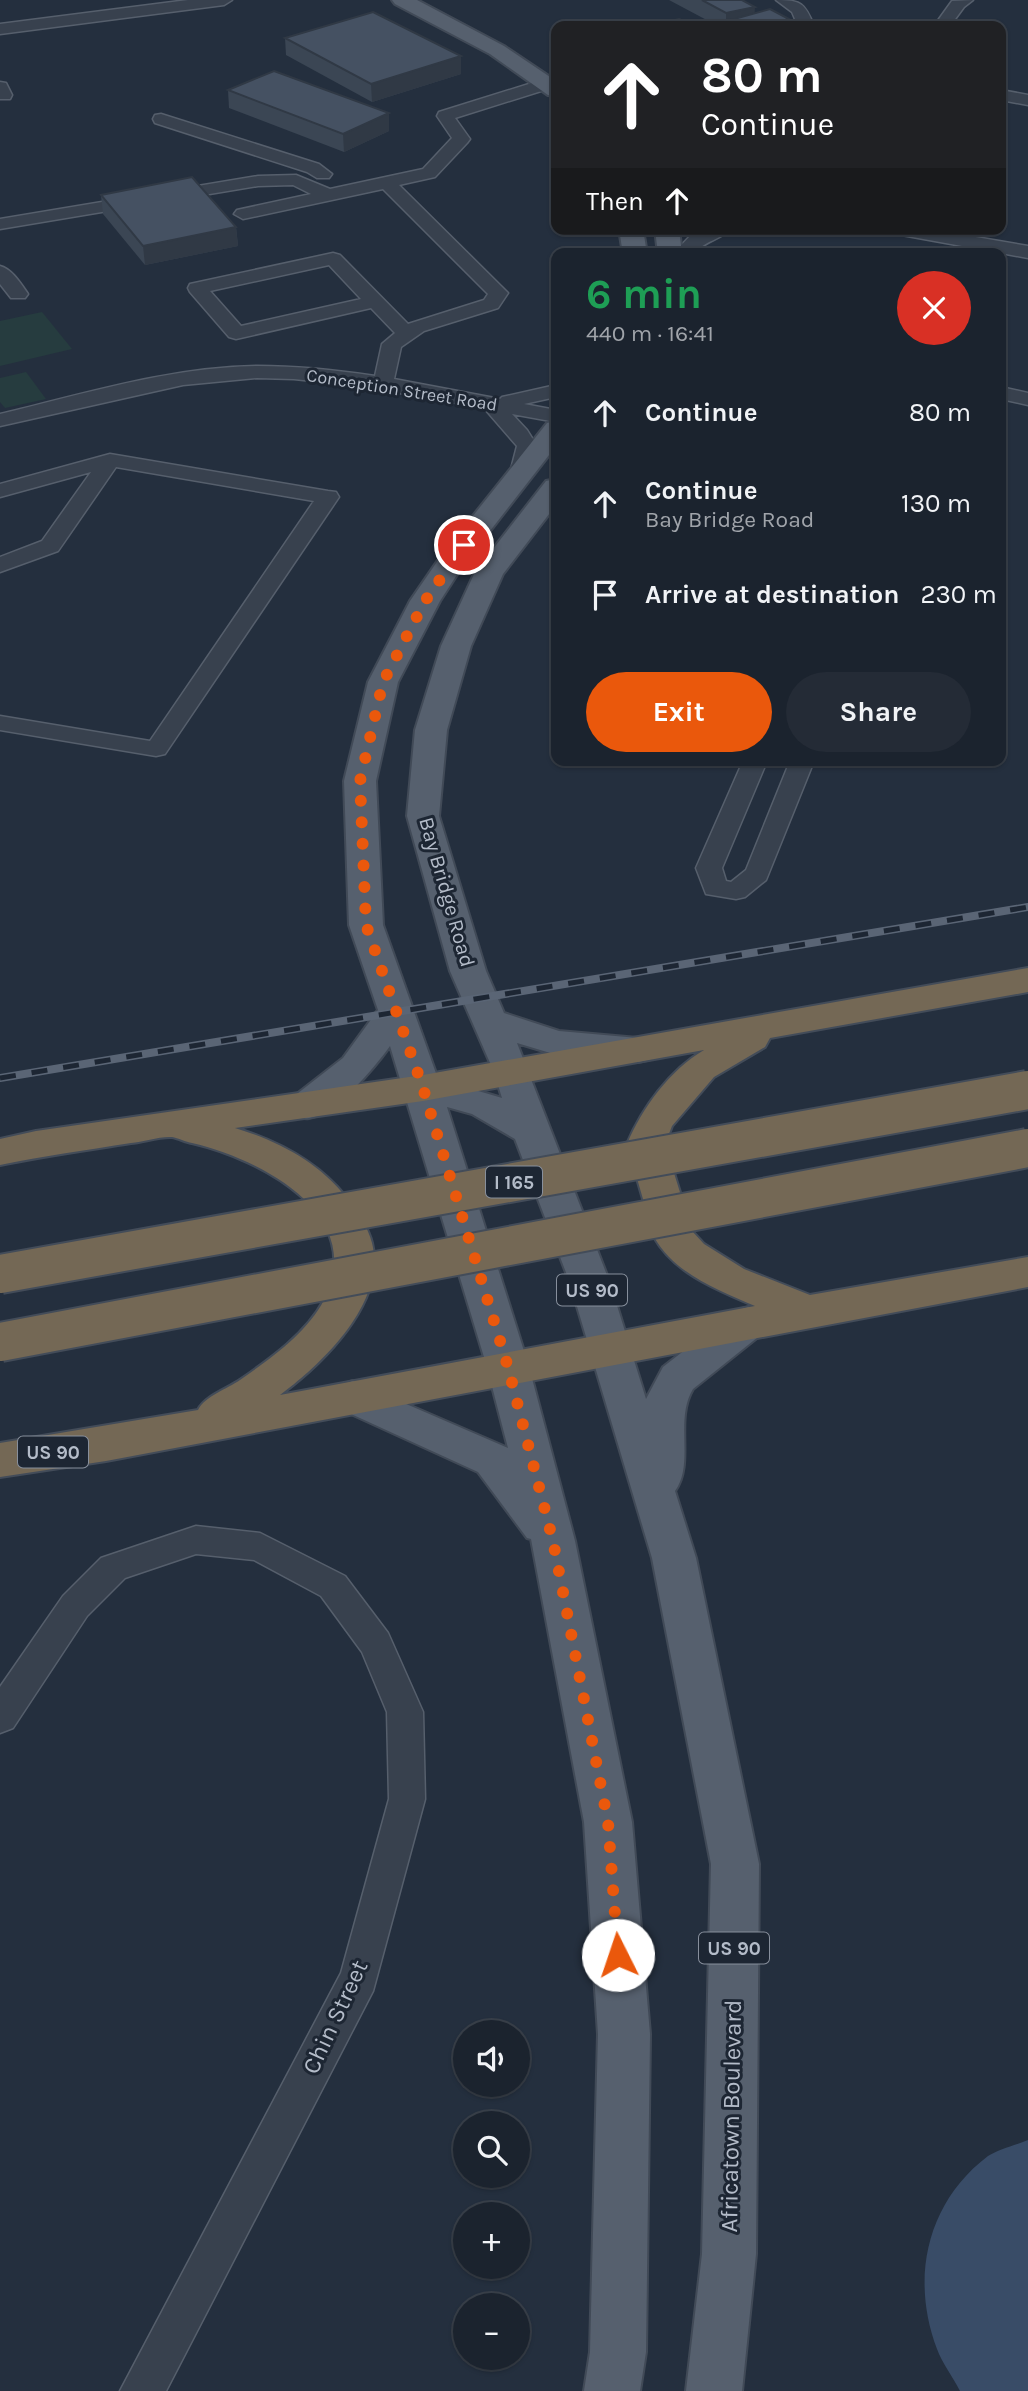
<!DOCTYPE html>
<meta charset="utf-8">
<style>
body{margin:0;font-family:Karla,sans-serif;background:#242b36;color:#f1f3f6;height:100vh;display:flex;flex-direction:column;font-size:26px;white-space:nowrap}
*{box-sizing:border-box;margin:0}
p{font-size:23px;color:#a0a4aa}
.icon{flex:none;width:38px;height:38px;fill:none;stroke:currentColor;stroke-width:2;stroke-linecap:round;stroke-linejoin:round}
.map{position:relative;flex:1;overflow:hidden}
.side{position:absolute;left:551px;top:248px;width:455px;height:518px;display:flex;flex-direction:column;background:#1b232e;border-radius:14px;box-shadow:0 2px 5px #0004,0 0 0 2px #39404a}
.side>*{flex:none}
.banner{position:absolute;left:551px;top:21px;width:455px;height:214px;border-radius:14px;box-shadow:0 2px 5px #0004,0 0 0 2px #39404a;background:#202124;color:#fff;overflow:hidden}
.fabs{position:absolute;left:453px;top:2020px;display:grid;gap:14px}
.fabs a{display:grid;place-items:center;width:77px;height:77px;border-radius:50%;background:#1b232e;box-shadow:0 2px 5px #0004,0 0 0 2px #39404a;font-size:35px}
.pin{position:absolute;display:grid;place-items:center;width:60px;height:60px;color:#fff;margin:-30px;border:4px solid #fff;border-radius:50%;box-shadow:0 2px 7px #0007}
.me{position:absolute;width:77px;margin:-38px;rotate:356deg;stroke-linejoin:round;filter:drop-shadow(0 0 5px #0008)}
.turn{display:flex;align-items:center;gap:24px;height:147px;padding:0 35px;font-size:32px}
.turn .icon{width:91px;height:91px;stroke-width:2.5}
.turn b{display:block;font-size:49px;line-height:60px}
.then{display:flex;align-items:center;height:66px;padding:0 35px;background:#0003;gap:14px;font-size:26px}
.round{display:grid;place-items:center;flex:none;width:74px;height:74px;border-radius:37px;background:#242b36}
.headline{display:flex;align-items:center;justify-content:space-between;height:119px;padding:0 35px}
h1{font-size:42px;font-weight:700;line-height:52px;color:#1e9e55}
.primary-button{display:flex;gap:14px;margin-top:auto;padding:14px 35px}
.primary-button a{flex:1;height:80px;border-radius:42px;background:#ea580c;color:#fff;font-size:28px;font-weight:700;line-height:80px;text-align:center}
.primary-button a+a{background:#242b36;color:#f1f3f6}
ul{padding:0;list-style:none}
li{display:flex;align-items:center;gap:21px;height:91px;padding:0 35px}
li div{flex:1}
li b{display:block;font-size:26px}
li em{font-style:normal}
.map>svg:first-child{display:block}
</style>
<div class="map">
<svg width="1028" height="2391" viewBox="0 0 1028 2391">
<rect width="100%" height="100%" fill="#242f3e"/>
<g fill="#263c3f">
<path d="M 42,312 L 72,349 L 0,366 L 0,321 Z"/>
<path d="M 26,372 L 46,399 L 5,408 L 0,402 L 0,378 Z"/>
</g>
<path fill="#394c67" d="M 1028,2140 L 1028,2391 L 960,2391 C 953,2377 942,2363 937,2349 C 910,2278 927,2202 988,2156 C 999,2149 1016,2145 1028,2140 Z"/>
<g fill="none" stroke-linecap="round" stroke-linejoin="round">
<defs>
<g id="minor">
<path d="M 188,0 L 232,0 L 224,5 L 0,34 L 0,24 Z"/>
<path d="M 776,0 C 801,0 805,3 814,26 L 798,26 L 792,12 Z"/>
<path d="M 973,0 L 964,7 L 950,26 L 934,26 L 952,1 Z"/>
<path d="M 548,78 L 556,83 L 554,87 L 455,118 L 470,139 L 467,143 L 435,177 L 399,185 L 508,293 L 498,308 L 424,331 L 401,347 L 394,379 L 500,399 L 502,397 L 556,385 L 556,397 L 524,404 L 556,410 L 556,422 L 512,414 L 527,430 L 537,446 L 528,477 L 514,477 L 510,473 L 517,446 L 484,408 L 360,386 L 294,379 L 257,378 L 183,385 L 0,426 L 0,414 C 84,394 170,367 258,366 C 297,366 336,370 375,376 L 382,344 L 395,333 L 371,308 L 236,339 L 229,337 L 190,292 L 188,288 L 190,284 L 333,253 L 340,255 L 408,324 L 484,300 L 488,294 L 383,189 L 243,219 L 234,214 L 237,210 L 311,194 L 293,185 L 258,186 L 0,229 L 0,219 L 258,176 L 296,175 L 330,189 L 423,169 L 452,138 L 437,116 L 439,112 ZM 329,265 L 361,299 L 241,326 L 210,291 Z"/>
<path d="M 0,82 L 6,83 L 12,95 L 10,99 L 0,99 Z"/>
<path d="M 1001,90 L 1028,95 L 1028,105 L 1001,100 Z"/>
<path d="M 161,114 L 319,164 L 332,174 L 329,178 L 317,178 L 307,172 L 155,123 L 153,119 L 155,115 Z"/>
<path d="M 704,229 L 731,229 C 720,240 706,240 693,254 L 673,254 L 692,234 Z"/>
<path d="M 887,229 L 929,229 L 1028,246 L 1028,258 L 896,234 Z"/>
<path d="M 0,266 C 12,269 21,284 28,294 L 25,298 L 11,298 L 0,284 Z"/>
<path d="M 1001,387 L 1028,393 L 1028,405 L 1001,399 Z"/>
<path d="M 110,454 L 328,491 L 336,492 L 339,497 L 165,754 L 156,756 L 0,730 L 0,716 L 150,741 L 314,501 L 116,467 L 58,551 L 0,572 L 0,557 L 42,541 L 91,472 L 0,497 L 0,484 Z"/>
<path d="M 743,761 L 767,761 L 722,868 L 726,881 L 731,882 L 746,870 L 790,761 L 814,761 L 766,880 L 745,897 L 736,899 L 706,894 L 696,868 Z"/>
<path d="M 196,1526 L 260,1533 L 345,1576 L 388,1633 L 423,1712 L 425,1799 L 373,1991 L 166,2391 L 120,2391 L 341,1973 L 389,1799 L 387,1712 L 362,1652 L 321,1596 L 254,1560 L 196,1554 L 125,1578 L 87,1616 L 13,1728 L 0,1733 L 0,1687 L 63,1596 L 101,1558 Z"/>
</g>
<g id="major">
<path d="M 392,0 L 417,0 L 504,46 L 556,81 L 556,96 L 548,95 L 490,54 L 395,4 Z"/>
<path d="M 619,229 L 643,229 L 647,254 L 623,254 Z"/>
<path d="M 655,229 L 679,229 L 682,254 L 658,254 Z"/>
<path d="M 556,421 L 556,446 L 462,567 L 440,601 L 398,682 L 376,781 L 383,925 L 438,1079 L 502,1098 L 494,1072 L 450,971 L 407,816 L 415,730 L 441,646 L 475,572 L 546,481 L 556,479 L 556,505 L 503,574 L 471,646 L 447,730 L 439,816 L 486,971 L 504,1013 L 559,1031 L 638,1038 L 651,1041 L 656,1050 L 651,1059 L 638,1062 L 557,1055 L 517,1043 L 610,1283 L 646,1399 L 663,1367 L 735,1311 L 749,1307 L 763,1311 L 769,1322 L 763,1333 L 693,1389 C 674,1420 695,1463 675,1491 L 696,1558 L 759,1864 L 756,2254 L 742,2391 L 686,2391 L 702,2254 L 711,1864 L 652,1558 L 570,1283 L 515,1139 L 472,1114 L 447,1107 L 529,1367 L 575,1541 L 632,1822 L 650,2034 L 646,2352 L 640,2391 L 584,2391 L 590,2352 L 598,2034 L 584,1822 L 531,1539 L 527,1538 L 478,1472 L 338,1408 L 332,1397 L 338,1386 L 353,1381 L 508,1448 L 487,1367 L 390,1046 C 375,1067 336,1114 309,1118 C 303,1119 298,1117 293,1115 L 287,1106 L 293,1097 L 343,1058 L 378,1010 L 349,925 L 344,781 L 368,682 L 410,601 L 441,556 L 547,423 Z"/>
</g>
<path id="highway" d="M 1028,968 L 1028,992 L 770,1038 L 765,1047 L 714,1077 L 672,1126 L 665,1144 L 692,1231 L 704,1244 L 744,1269 L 810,1295 L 1028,1257 L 1028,1287 L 106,1461 L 0,1477 L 0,1443 L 198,1410 C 205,1396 227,1389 240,1380 C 270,1359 307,1333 324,1300 C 368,1215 261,1159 192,1143 C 186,1142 178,1138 172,1137 C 160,1136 143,1142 131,1143 C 87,1150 43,1156 0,1165 L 0,1139 L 36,1131 L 423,1075 ZM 704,1050 C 670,1070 642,1108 627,1144 L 654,1237 C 675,1274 718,1290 755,1306 L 280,1395 C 322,1364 387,1302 372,1243 C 368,1227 357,1211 346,1197 C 318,1162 278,1141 235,1128 L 423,1101 Z"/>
</defs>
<use href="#minor" stroke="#565f6c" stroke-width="3"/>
<use href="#major" stroke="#414a57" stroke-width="4"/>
<use href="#highway" stroke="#434c59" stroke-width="4"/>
<use href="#minor" fill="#38414e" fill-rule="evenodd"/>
<use href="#major" fill="#56606e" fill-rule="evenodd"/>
<use href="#highway" fill="#746855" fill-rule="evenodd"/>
<defs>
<path id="rail" d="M 0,1078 L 1028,907"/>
</defs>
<use href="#rail" stroke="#5a6575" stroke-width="8"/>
<use href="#rail" stroke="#1d2633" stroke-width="5" stroke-dasharray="16" stroke-linecap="butt"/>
<defs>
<g id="highway-bridge">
<path d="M 0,1274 L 1028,1090"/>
<path d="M 0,1342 L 1028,1148"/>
</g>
</defs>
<use href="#highway-bridge" stroke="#434c59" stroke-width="42" stroke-linecap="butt"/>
<use href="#highway-bridge" stroke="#746855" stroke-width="38"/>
</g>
<g fill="#3b4654">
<path d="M 669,0 L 742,0 L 754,14 L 789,19 L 788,26 L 716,26 L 716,25 Z"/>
<path d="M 285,38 L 461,56 L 461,74 L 372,102 L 286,55 Z"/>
<path d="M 228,90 L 389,131 L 344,152 L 229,108 Z"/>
<path d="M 101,195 L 236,227 L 238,246 L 145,265 L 103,214 Z"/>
</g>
<g fill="#303945">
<path d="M 755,7 L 754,24 L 726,26 L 726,13 Z"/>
<path d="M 789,19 L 788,26 L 763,26 Z"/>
<path d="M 461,56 L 461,74 L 372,102 L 371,84 Z"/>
<path d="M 389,113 L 389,131 L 344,152 L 343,134 Z"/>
<path d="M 236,227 L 238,246 L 145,265 L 143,246 Z"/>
</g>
<g fill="#455162" stroke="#303945" stroke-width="2">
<path d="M 702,0 L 742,0 L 755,7 L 726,13 Z"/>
<path d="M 770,9 L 789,19 L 763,26 L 720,26 L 716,24 Z"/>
<path d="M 373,12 L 461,56 L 371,84 L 285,38 Z"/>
<path d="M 679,19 L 694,26 L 650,26 Z"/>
<path d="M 274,71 L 389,113 L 343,134 L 228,90 Z"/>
<path d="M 192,177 L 236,227 L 143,246 L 101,195 Z"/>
</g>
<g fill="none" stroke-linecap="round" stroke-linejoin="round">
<path stroke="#ea580c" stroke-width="12" stroke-dasharray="0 21.6" d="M 464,545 L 425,601 L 383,682 L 360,781 L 366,925 L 423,1088 L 508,1367 L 553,1541 L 608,1822 L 618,1955"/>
</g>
<g text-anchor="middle" stroke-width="6" stroke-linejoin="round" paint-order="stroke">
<g font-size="18" fill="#b4bcc9" stroke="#1d2633">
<text transform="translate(402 390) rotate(9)" y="6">Conception Street Road</text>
</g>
<g fill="#1d2633" stroke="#878f9c" stroke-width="2">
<rect x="486" y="1166.5" width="56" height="31" rx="5"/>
<rect x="557" y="1274.5" width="70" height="31" rx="5"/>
<rect x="18" y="1436.5" width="70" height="31" rx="5"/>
<rect x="699" y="1932.5" width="70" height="31" rx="5"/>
</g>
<g font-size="19" font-weight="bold" fill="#b4bcc9">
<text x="514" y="1189">I 165</text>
<text x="592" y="1297">US 90</text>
<text x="53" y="1459">US 90</text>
<text x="734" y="1955">US 90</text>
</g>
<g font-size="21" fill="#b4bcc9" stroke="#1d2633">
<text transform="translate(447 892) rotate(74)" y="7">Bay Bridge Road</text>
</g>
<g font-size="24" fill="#b4bcc9" stroke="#1d2633">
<text transform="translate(335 2017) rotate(-65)" y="8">Chin Street</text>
<text transform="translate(731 2116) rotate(-89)" y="8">Africatown Boulevard</text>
</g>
</g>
</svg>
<div class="fabs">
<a><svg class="icon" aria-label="sound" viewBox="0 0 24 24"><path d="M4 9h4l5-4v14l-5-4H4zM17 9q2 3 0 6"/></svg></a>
<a><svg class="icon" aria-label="search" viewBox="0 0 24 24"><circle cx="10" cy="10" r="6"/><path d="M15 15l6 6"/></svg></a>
<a>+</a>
<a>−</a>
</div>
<div class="pin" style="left:464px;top:545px;background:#d93025"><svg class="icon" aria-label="arrive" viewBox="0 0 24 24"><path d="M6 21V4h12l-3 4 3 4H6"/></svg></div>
<svg class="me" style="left:618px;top:1955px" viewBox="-20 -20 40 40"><circle r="19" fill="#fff"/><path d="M0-13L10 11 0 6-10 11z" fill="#ea580c"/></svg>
<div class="banner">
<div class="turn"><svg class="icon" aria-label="ahead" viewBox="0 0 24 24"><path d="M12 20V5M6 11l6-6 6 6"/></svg><div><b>80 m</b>Continue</div></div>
<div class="then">Then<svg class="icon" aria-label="ahead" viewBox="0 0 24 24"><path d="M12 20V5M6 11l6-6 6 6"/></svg></div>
</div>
<section class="side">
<div class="headline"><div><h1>6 min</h1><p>440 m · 16:41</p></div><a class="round" style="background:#d93025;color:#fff"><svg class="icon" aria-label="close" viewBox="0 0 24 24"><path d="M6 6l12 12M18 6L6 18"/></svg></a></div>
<ul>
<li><svg class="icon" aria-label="ahead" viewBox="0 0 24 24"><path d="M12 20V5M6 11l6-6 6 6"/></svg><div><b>Continue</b></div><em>80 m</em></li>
<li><svg class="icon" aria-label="ahead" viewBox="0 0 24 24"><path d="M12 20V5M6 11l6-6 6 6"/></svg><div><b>Continue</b><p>Bay Bridge Road</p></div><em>130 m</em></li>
<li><svg class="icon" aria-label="arrive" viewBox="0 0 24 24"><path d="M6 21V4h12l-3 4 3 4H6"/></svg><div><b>Arrive at destination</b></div><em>230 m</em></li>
</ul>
<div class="primary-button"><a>Exit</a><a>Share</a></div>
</section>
</div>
